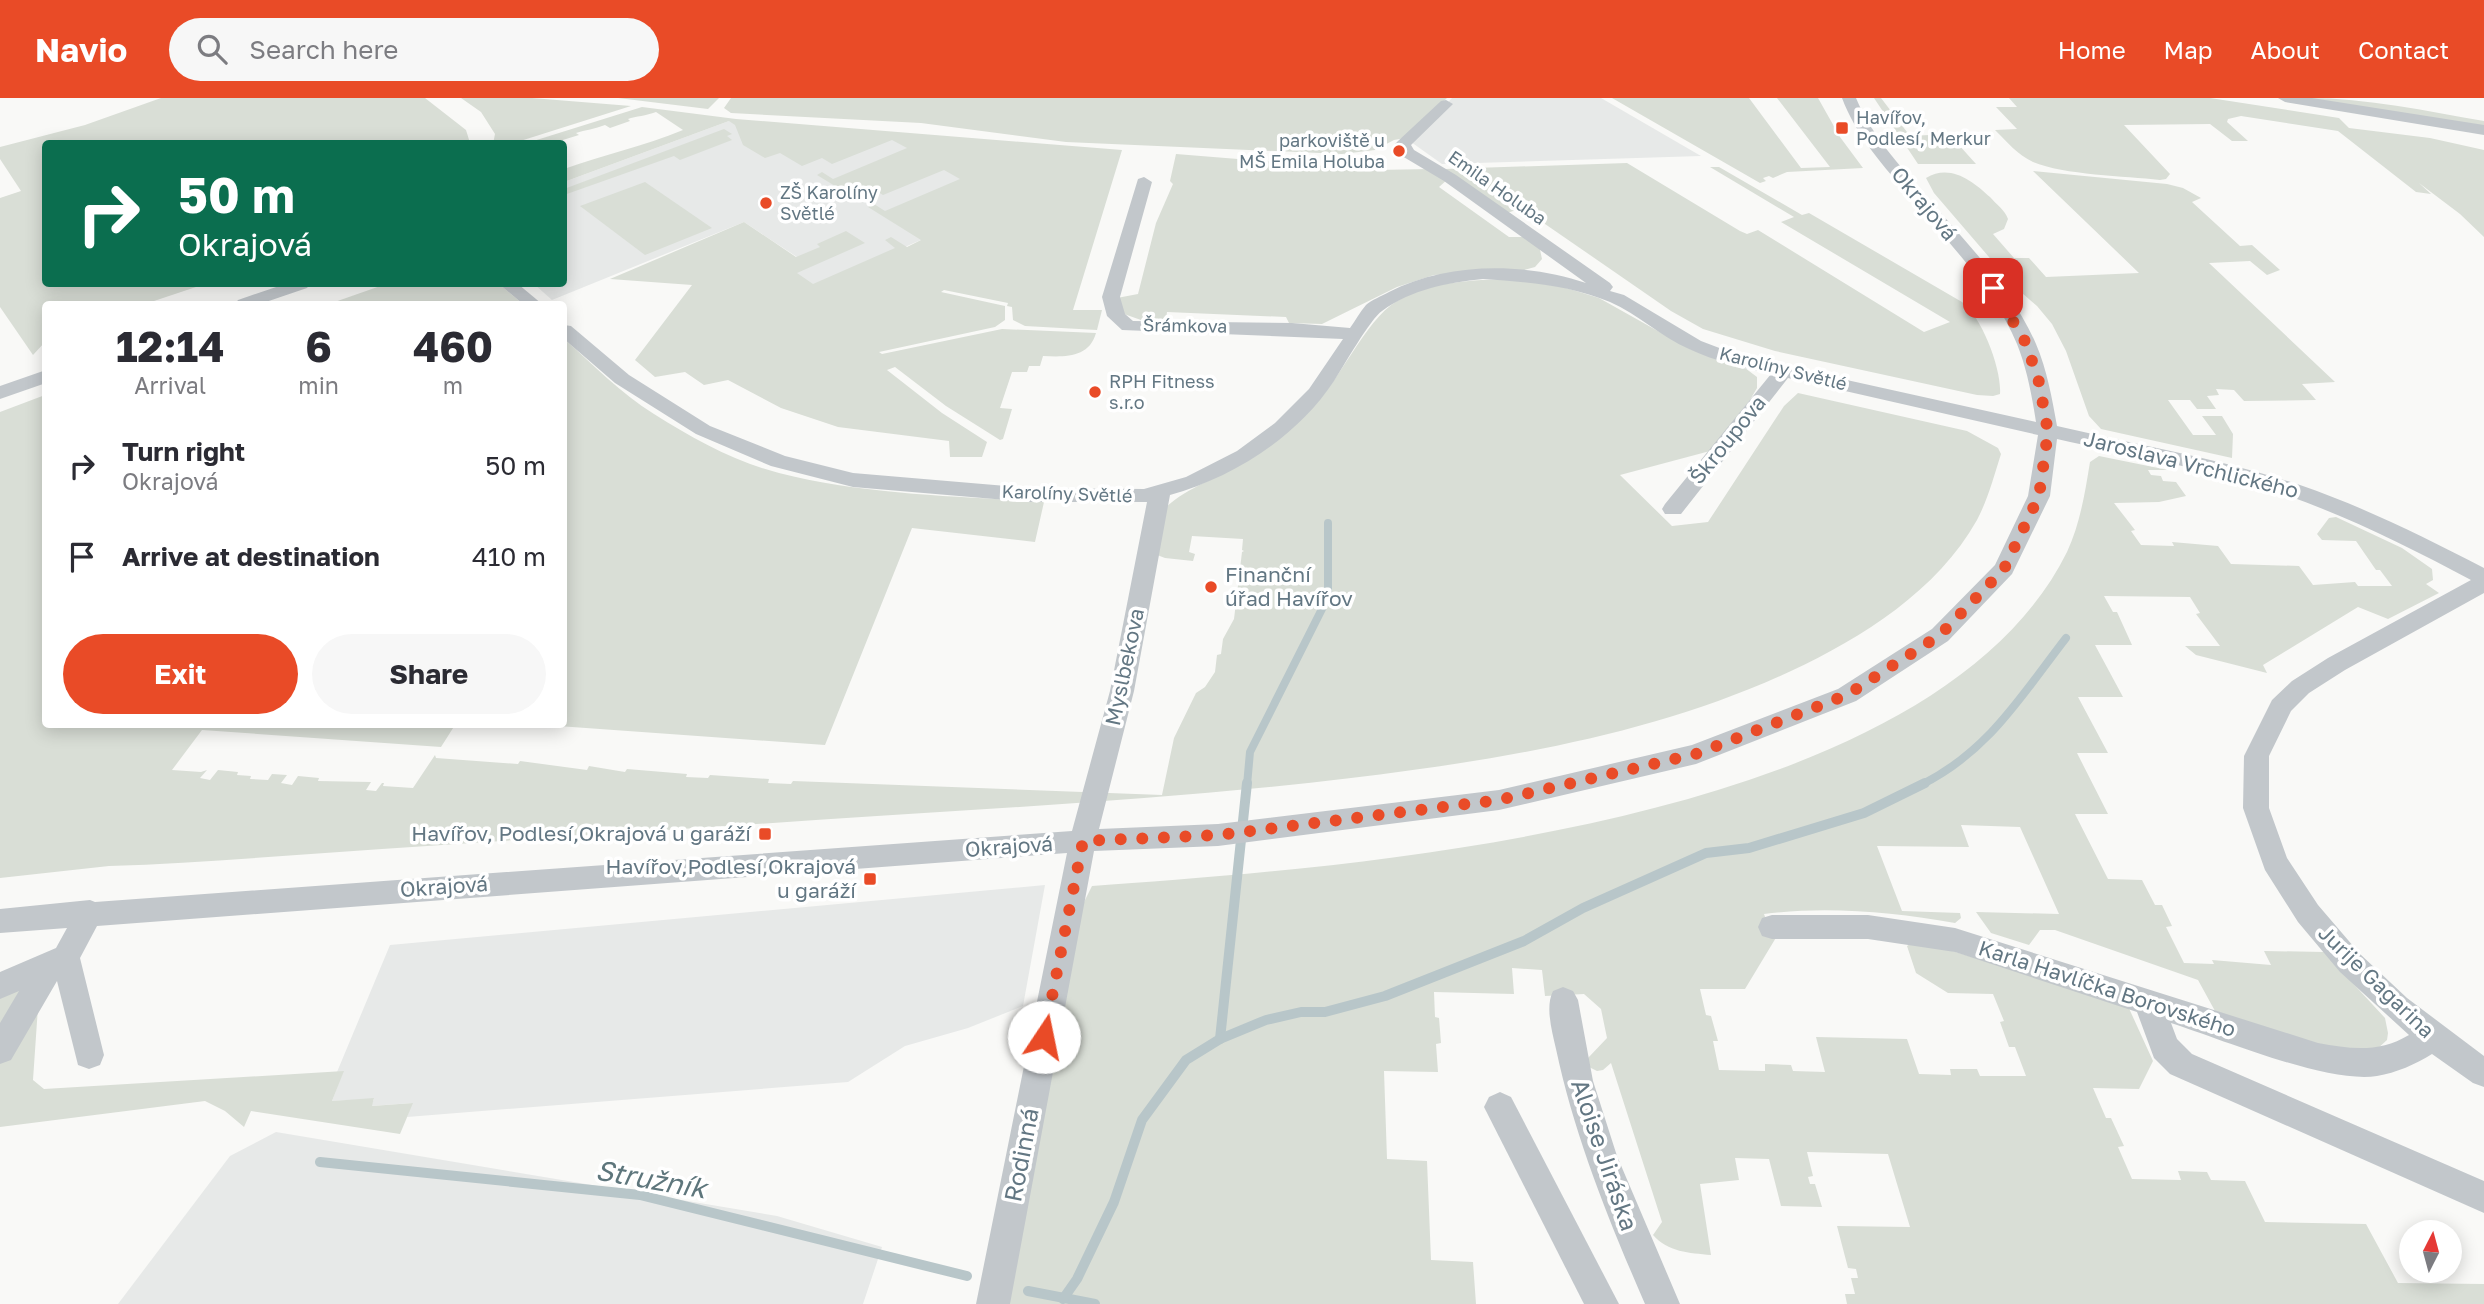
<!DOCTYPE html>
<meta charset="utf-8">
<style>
body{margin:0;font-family:"Golos Text",sans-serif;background:#f7f7f7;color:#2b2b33;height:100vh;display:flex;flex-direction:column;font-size:26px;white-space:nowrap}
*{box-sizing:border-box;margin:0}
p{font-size:23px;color:#7c7c81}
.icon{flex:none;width:38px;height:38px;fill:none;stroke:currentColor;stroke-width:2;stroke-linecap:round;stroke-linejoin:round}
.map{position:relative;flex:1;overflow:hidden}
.panel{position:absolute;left:42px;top:203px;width:525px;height:427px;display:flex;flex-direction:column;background:#fff;border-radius:7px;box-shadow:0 4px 18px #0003}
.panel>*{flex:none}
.banner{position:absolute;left:42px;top:42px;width:525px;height:147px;border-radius:7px;box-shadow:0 4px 18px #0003;background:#0b6e4f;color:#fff;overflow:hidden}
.needle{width:46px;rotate:6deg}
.buttons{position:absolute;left:2399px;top:1122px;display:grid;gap:14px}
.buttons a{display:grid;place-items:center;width:63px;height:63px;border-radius:50%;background:#fff;box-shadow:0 4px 18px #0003;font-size:35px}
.pin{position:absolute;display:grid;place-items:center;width:60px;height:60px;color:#fff;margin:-30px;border-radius:14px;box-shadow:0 4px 10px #0006}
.me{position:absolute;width:77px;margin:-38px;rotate:11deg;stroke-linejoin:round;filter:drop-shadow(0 0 5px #0008)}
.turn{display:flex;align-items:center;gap:24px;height:147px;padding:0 21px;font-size:32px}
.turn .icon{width:91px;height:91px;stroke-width:2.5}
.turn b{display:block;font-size:49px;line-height:60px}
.eta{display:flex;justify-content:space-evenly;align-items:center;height:119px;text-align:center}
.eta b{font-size:42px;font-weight:700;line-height:49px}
.action{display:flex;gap:14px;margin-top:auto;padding:14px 21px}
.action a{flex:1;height:80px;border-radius:42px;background:#e94b27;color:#fff;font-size:28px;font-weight:700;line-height:80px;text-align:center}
.action a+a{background:#f7f7f7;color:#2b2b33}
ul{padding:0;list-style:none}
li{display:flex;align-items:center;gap:21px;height:91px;padding:0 21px}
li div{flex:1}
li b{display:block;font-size:26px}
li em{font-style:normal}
header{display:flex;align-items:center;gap:42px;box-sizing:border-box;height:98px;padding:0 35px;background:#e94b27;color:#fff}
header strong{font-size:33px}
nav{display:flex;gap:38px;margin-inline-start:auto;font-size:24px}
.search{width:490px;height:63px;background:#f7f7f7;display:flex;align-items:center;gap:18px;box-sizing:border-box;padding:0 24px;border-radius:38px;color:#7c7c81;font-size:26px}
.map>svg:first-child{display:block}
</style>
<header>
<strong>Navio</strong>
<div class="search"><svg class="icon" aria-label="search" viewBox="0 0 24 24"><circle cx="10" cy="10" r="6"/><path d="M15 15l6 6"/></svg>Search here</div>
<nav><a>Home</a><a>Map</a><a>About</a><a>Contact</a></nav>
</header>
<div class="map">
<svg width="2484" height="1206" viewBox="0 0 2484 1206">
<rect width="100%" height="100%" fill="#f9f9f7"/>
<g fill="#e7e9e8">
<path d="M 1452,0 L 1601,0 L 1701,58 L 1442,66 L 1411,44 Z"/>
<path d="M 729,23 L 929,45 L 989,85 L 932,137 L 810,191 L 796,175 L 797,159 L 744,124 L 552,202 L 534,186 L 564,186 L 564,84 Z"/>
<path d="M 1045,787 L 1023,908 L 968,930 L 905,948 L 848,984 L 407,1019 L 412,1005 L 371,1008 L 374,1001 L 332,1003 L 343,974 L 337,974 L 390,847 Z"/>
<path d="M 276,1034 L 777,1118 L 882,1149 L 863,1206 L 118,1206 L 230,1058 Z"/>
</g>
<g fill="#d9ded6">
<path d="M 161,0 L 425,0 L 466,32 L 470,45 L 46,46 L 46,186 L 205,186 L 145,206 L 46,206 L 45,244 L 33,257 L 0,209 L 0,100 L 21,93 L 0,61 L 0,49 L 85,27 Z"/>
<path d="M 461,0 L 532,0 L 631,8 L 514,45 L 493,46 L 495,36 L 481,14 Z"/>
<path d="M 618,0 L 719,0 L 708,11 Z"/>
<path d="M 731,0 L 1447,0 L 1405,40 L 1394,42 L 1375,52 L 1342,56 L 1066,44 L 921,25 L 731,15 L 724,10 Z"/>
<path d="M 1612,0 L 1749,0 L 1801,70 L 1830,69 L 1777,0 L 1818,0 L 1840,39 L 1863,70 L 1787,74 L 1773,80 L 1769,78 L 1763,80 L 1766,83 L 1760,85 Z"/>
<path d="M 1874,0 L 1881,0 L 1910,38 L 1949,36 L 1976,66 L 1918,66 Z"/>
<path d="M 2009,0 L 2210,0 L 2339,20 L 2349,30 L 2430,40 L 2484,52 L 2484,139 L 2460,116 L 2419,85 L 2431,96 L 2416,94 L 2338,33 L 2241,18 L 2228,21 L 2227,24 L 2248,43 L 2232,43 L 2210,26 L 2124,27 L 2170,76 L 2166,81 L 2160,82 C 2125,78 2064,77 2033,64 C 2018,57 2007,44 1995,32 L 2017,31 L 1996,9 L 2017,9 Z"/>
<path d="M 2308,0 C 2367,0 2426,13 2484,23 L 2484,29 Z"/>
<path d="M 642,9 L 736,21 L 1122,52 L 1073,212 L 1102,212 L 1097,232 L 1025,228 L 1013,222 L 1012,209 L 1007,208 L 1008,205 L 944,192 L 941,194 L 1005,208 L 1005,222 L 995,229 L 879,254 L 882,256 L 1002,231 L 1096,235 C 1089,260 1065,259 1043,258 L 1040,268 L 1029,268 L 1027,274 L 1012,274 L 1000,310 L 1012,311 L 1003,341 L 1000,342 L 946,308 L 895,269 L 887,272 L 942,315 L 987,344 L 982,359 L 950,359 L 949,343 L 838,329 L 781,310 L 728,282 L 704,287 L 685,274 L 655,279 L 635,262 L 692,187 L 610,181 L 744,124 L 796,159 L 820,149 L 817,146 L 846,133 L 865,145 L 797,175 L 813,186 L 895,150 L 885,142 L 891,139 L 907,149 L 921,142 L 868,109 L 874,106 L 885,113 L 960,81 L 944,72 L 883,97 L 873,91 L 853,99 L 817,77 L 822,74 L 833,81 L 907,50 L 892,42 L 832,66 L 822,60 L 802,68 L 780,55 L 765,60 L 743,47 L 735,27 L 729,23 L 564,84 L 564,71 C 603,57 644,48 683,32 L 656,14 C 646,18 636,18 628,21 L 630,23 L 610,30 L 605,27 C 595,31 585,32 576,35 L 579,37 L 553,45 L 527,45 Z"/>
<path d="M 724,31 L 732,36 L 727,38 L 732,42 L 680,62 L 674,58 L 564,97 L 564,91 Z"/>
<path d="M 1176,56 L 1375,72 L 1431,71 L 1448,81 L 1439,89 L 1509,139 L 1530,139 L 1539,147 L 1542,161 L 1535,169 L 1524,172 L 1434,177 L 1397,189 L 1322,226 L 1289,225 L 1286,219 L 1167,214 L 1166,222 L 1141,222 L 1124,216 L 1117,200 L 1138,196 L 1156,125 L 1173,86 L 1170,83 Z"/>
<path d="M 1627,65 L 1740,133 L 1747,136 L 1758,132 L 1924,234 L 1950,224 L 1781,124 L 1794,119 L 1710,69 L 1719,69 L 1802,117 L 1809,115 L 1962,204 C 1982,219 2002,272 2000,296 L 1993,298 L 1977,297 L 1775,253 L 1703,231 L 1671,213 L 1522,110 L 1507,115 L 1445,71 Z"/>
<path d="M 2033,73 L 2167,86 L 2183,90 L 2201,100 L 2192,104 L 2240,148 L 2252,147 L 2280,172 L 2267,177 L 2250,163 L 2209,165 L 2335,284 L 2302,286 L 2316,302 L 2244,303 L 2234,292 L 2216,291 L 2219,297 L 2207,298 L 2216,311 L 2197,311 L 2190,302 L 2168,302 L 2193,337 L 2216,337 L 2202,318 L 2222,318 L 2233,336 L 2232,360 L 2101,331 L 2089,318 L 2066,253 L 2052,226 L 2037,208 L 2013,187 L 1934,95 L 1926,80 C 1950,65 1973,83 1990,99 C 1996,106 2005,112 2008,121 L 2004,131 L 1993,136 L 2014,160 L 2029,160 L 2046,179 L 2139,175 Z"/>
<path d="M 645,84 L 712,130 L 645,157 L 580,108 Z"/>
<path d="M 1511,181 L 1563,189 L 1599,200 L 1690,251 L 1745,270 L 1757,279 L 1757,290 L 1750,302 L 1710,353 L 1620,377 L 1672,428 L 1708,424 L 1784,308 L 1798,295 L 1967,333 L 1998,350 L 2001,356 C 1994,378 1988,401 1977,422 C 1938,492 1862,540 1791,573 C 1654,637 1499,662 1351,680 C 1193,699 1035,708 877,718 C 712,729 547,740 382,751 C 291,757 200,765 109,768 L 0,780 L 0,314 L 45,297 L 46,626 L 455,627 L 441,649 L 202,632 L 172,672 L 201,674 L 207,672 L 200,680 L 210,682 L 218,672 L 238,674 L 237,677 L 251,678 L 250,681 L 268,682 L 272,676 L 287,677 L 281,685 L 292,687 L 298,678 L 319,680 L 318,683 L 371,684 L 366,692 L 376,693 L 382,685 L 384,685 L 383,688 L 413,690 L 435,657 L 436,660 L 518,666 L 520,663 L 587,672 L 589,668 L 625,674 L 627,671 L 687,676 L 686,679 L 708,680 L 710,677 L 769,681 L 768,685 L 791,686 L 793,683 L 1162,697 L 1174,640 L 1196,595 L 1205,589 L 1215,574 L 1217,557 L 1221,556 L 1223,541 L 1234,521 L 1242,454 L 1244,453 L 1242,452 L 1243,441 L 1192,438 L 1189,454 L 1195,456 L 1193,463 L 1165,460 L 1152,455 C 1154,443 1155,423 1162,414 C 1177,394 1217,380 1239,367 C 1262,354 1287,333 1307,315 C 1339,286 1364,223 1397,203 C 1431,183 1472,182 1511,181 Z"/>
<path d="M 386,186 L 499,186 L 523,206 L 329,206 Z"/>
<path d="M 564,241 C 593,266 621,296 654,316 C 692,340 735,364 779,375 C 865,397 956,398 1044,404 L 1035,444 L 912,430 L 825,647 L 544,627 L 564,626 Z"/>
<path d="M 2099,358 L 2168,372 L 2148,372 L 2151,377 L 2161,378 L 2163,383 L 2176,384 L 2186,398 L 2159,404 L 2114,405 L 2135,432 L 2131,433 L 2141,447 L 2174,448 L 2172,444 L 2218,448 L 2231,466 L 2299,468 L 2313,487 L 2355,484 L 2358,488 L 2392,488 L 2380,472 L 2376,472 L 2356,443 L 2322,442 L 2317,436 L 2329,420 L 2336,419 L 2402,450 L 2432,471 L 2433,482 L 2426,486 L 2439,495 L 2388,521 L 2358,509 L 2263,567 L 2267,575 L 2196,557 L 2185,548 L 2220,548 L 2196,516 L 2200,515 L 2190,499 L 2104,498 L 2113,514 L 2117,514 L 2132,547 L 2095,547 L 2123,599 L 2078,599 L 2108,655 L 2077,655 L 2108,716 L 2075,716 L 2108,781 L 2142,782 L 2155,807 L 2162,807 L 2172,828 L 2166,829 L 2184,865 L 2214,866 L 2212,862 L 2271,867 L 2264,853 L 2324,854 L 2385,920 L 2388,935 L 2387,942 L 2376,952 L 2350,957 L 2215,913 L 2198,882 L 2055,832 L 2040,832 L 2029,847 L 1991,835 L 1976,814 L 2059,816 L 2020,729 L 1961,727 L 1969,749 L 1877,748 L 1902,813 L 1960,815 L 1961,820 L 1955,825 C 1891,814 1828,808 1764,816 L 1772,838 L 1777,838 L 1745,891 L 1700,891 L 1706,917 L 1711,918 L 1718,943 L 1713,943 L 1719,972 L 1765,973 L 1765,966 L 1791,967 L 1793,973 L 1825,974 L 1816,939 L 1907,941 L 1919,976 L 1951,977 L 1950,971 L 1977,971 L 1980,978 L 2026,978 L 2015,949 L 2009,949 L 2000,924 L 2004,923 L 1993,896 L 1948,895 L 1916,875 L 1907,848 L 1916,842 L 2127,906 L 2153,963 L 2139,991 L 2093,990 L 2106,1020 L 2111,1020 L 2124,1048 L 2118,1049 L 2132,1081 L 2181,1082 L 2178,1073 L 2207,1074 L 2211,1082 L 2245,1083 L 2265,1124 L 2366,1126 L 2398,1185 L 2484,1186 L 2484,1206 L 1847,1206 L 1845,1196 L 1855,1196 L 1851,1180 L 1858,1180 L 1856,1171 L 1848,1170 L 1837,1128 L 1910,1129 L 1888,1056 L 1807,1054 L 1813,1078 L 1808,1079 L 1810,1086 L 1815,1086 L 1822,1109 L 1781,1108 L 1769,1061 L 1735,1060 L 1739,1082 L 1700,1086 L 1711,1157 C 1689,1155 1668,1154 1653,1137 L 1662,1124 L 1611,965 L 1603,972 L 1597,973 L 1589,969 L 1588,960 L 1607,940 L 1601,911 L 1584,896 L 1545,898 L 1542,872 L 1512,870 L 1514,896 L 1434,894 L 1435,919 L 1439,920 L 1441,945 L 1436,946 L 1438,974 L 1384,973 L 1387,1061 L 1427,1063 L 1431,1162 L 1473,1164 L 1476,1206 L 1006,1206 L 1083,806 L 1092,788 C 1361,769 1932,727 2067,454 C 2080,426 2085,395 2090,364 Z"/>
<path d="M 58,874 L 38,909 L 33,982 L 44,991 L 344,973 L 332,1003 L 374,1000 L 372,1008 L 413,1005 L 400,1036 L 251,1013 L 244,1029 L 225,1013 L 205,1003 L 0,1029 L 0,891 Z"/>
</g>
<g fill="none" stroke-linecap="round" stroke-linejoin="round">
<g stroke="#b8c6c9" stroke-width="8">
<path d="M 1247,687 L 1250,654 L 1328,499 L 1328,425"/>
<path d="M 1921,687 C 1989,653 2021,598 2066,540"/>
</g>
<g stroke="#b8c6c9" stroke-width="10">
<path d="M 1220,941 L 1247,685"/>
<path d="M 320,1064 L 640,1097 L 967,1178"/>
<path d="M 1028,1193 L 1095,1206"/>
<path d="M 1063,1201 L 1077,1181 L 1114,1104 L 1142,1022 L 1186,962 L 1220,941 L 1266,922 L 1301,914 L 1325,914 L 1385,898 L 1524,843 L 1583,810 L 1706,755 L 1749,750 L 1864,715 L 1925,685"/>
</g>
<g fill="#c2c7cb" fill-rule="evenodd">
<path d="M 1842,0 L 1856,0 C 1871,37 1899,66 1924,96 C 1964,142 2011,189 2036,246 C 2047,272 2052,300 2057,328 C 2138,347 2221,361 2300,387 C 2364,409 2424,439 2484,470 L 2484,495 L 2345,572 L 2309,595 L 2291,613 L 2269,658 L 2269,710 L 2287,760 L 2318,807 L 2360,856 L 2407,900 L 2484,958 L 2484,989 L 2473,985 L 2432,956 C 2416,966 2396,975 2377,978 C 2328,986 2221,941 2171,925 L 2177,941 L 2192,956 L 2484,1083 L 2484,1115 L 2170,976 L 2154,960 L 2137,914 L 1955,854 L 1868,841 L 1772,841 L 1762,838 L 1758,829 L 1762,820 L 1772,817 L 1868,817 L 1955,830 L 2318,945 C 2351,951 2379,955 2409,937 L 2340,874 L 2298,824 L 2265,772 L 2243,710 L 2244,658 L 2272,602 L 2292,583 L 2328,560 L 2471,482 C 2411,450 2351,420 2286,397 C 2212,371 2133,358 2057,341 L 2050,398 L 2012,476 L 1948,543 L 1856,603 L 1696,666 L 1499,712 L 1218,748 L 1094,753 L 1010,1206 L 976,1206 L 1067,755 L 97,828 L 80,860 L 104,957 L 100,967 L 89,971 L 78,967 L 57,883 L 11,962 L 0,966 L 0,925 L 19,893 L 0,901 L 0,874 L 56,850 L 67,830 L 0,835 L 0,811 L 90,802 L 95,804 L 1072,733 L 1110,593 L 1147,404 L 1030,404 L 853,389 L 771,368 L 696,336 L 615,285 L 564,241 L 564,227 L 571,228 L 629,277 L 710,328 L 785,358 L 853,375 L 1030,390 L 1144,391 L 1186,379 L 1237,353 L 1275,325 L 1309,291 L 1343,241 L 1122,232 L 1107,218 L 1102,199 L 1138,81 L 1144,79 L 1152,84 L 1120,199 L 1125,216 L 1133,223 L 1292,225 L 1350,230 C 1355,223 1360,214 1366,207 C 1371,202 1382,198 1389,194 C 1447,164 1525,164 1586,185 L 1444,83 L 1402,58 L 1395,46 L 1398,43 L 1441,3 L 1446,2 L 1453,6 L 1411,47 L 1414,52 L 1456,77 L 1610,185 L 1613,189 L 1610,193 L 1624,197 L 1701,243 L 1743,259 L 2036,324 C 2032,298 2027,271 2017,246 C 1993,188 1944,140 1904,92 C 1880,64 1855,35 1842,0 ZM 1483,181 C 1527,184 1569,187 1610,204 C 1638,216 1661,239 1689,251 C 1715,263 1743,270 1771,276 L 1665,406 L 1662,411 L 1665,416 L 1681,416 L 1788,280 L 2038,337 L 2028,398 L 1995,467 L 1932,531 L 1838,591 L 1692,647 L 1499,692 L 1218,726 L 1099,731 L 1134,593 L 1170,397 C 1234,379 1297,339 1334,283 C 1343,269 1371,220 1382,213 C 1412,191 1447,185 1483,181 Z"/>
<path d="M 2278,0 L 2312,0 L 2484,27 L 2484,37 L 2285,4 Z"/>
<path d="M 285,186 L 310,186 L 307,190 L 260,206 L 235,206 L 238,202 Z"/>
<path d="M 499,186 L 518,186 L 542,206 L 523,206 Z"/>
<path d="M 46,272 L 46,285 L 0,301 L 0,288 Z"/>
<path d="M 1563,889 L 1573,893 L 1578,902 L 1593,983 L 1617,1058 L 1680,1206 L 1645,1206 C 1609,1123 1575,1040 1556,951 C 1552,933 1545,909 1553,893 Z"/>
<path d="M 1500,994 L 1511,999 L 1619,1206 L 1584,1206 L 1484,1009 L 1489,999 Z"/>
</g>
</g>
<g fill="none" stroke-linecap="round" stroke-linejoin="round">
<path stroke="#e94b27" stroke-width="12" stroke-dasharray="0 21.6" d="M 1044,939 L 1083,743 L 1219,737 L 1499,702 L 1696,656 L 1847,597 L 1940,537 L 2004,471 L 2039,398 L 2048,334 L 2039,284 L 2026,245 L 1993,190"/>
</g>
<g fill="#e94b27" stroke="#fff" stroke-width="2.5">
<rect x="1835" y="23" width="14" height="14" rx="3.5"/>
<circle cx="1399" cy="53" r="7"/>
<circle cx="766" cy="105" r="7"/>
<circle cx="1095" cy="294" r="7"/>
<circle cx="1211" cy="489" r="7"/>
<rect x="758" y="729" width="14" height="14" rx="3.5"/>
<rect x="863" y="774" width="14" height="14" rx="3.5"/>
</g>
<g text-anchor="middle" stroke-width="7" stroke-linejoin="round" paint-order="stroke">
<g font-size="18" fill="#637783" stroke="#fff" text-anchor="start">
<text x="1856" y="26">Havířov,<tspan x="1856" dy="21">Podlesí, Merkur</tspan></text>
<text x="1385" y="49" text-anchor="end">parkoviště u<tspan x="1385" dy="21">MŠ Emila Holuba</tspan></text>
<text x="780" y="101">ZŠ Karolíny<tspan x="780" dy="21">Světlé</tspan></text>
<text x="1109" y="290">RPH Fitness<tspan x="1109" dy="21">s.r.o</tspan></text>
</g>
<g font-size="18" fill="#637783" stroke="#fff">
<text transform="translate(1497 90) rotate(35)" y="6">Emila Holuba</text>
<text transform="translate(1185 228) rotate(1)" y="6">Šrámkova</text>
<text transform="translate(1783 271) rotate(14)" y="6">Karolíny Světlé</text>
<text transform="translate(1067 396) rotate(2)" y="6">Karolíny Světlé</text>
</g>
<g font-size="21" fill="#637783" stroke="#fff">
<text transform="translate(1924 106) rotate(50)" y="7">Okrajová</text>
<text transform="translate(1728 342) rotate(-51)" y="7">Škroupova</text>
<text transform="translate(2191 367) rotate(14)" y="7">Jaroslava Vrchlického</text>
<text transform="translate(1125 569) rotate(-78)" y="7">Myslbekova</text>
<text transform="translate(1009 749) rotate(-4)" y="7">Okrajová</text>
<text transform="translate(444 789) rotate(-4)" y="7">Okrajová</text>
<text transform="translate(2376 884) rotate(44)" y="7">Jurije Gagarina</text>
<text transform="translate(2107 891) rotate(18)" y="7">Karla Havlíčka Borovského</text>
</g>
<g font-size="21" fill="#637783" stroke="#fff" text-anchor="end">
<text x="1225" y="484" text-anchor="start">Finanční<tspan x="1225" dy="24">úřad Havířov</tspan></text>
<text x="751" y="743">Havířov, Podlesí,Okrajová u garáží</text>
<text x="856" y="776">Havířov,Podlesí,Okrajová<tspan x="856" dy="24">u garáží</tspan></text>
</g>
<g font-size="24" fill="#637783" stroke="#fff">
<text transform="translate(1022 1057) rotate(-79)" y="8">Rodinná</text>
<text transform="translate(1604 1057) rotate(71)" y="8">Aloise Jiráska</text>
</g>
<g font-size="28" font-style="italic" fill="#5e767c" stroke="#fff">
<text transform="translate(651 1081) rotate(10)" y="10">Stružník</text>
</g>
</g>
</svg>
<div class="buttons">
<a><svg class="needle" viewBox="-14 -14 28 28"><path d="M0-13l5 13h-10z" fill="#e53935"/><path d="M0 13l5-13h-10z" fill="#7c7c81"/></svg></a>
</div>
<div class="pin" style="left:1993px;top:190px;background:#d93025"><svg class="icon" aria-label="arrive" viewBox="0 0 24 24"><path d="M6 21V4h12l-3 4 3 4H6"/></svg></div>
<svg class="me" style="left:1044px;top:939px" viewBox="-20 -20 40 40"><circle r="19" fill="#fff"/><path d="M0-13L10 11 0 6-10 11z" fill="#e94b27"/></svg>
<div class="banner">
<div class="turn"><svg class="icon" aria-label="right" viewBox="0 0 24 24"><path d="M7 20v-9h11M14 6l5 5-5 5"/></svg><div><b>50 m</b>Okrajová</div></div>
</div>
<section class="panel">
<div class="eta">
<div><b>12:14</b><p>Arrival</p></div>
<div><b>6</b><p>min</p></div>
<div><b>460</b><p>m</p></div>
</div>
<ul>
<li><svg class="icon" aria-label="right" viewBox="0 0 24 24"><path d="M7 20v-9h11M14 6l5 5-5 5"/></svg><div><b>Turn right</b><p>Okrajová</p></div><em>50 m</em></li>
<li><svg class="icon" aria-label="arrive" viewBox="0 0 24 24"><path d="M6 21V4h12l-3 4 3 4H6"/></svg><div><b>Arrive at destination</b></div><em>410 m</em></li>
</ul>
<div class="action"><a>Exit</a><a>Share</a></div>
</section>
</div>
